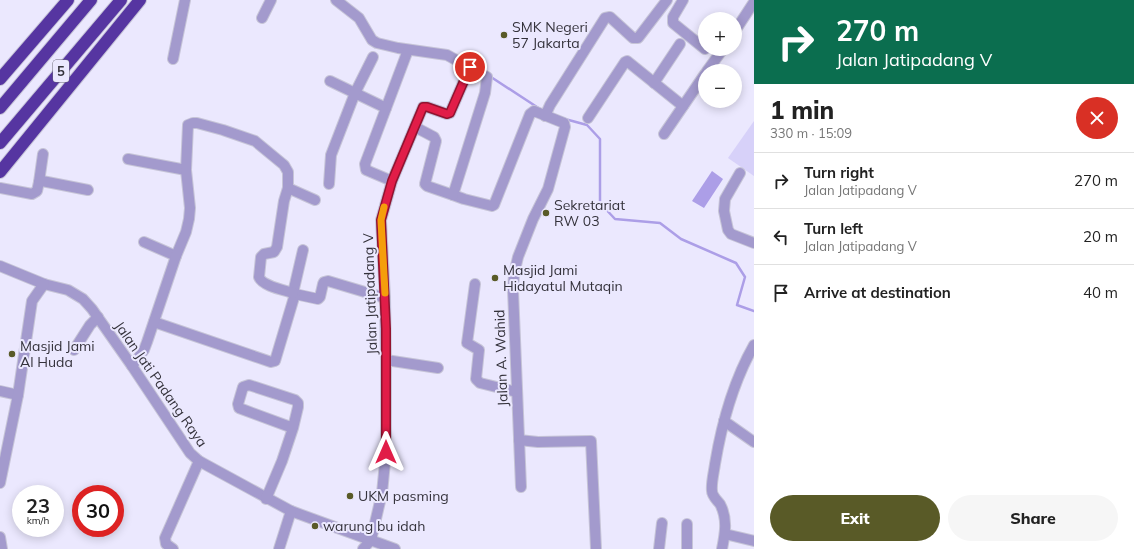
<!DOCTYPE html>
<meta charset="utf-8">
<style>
body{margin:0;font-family:Mulish,sans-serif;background:#f6f6f6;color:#222;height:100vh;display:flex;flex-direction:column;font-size:15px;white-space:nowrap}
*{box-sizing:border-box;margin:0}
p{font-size:13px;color:#767676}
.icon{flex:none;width:22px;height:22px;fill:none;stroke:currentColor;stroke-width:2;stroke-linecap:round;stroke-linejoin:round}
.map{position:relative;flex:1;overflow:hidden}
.drawer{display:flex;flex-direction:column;background:#fff;width:380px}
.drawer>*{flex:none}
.hud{background:#0b6e4f;color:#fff;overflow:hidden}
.buttons{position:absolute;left:698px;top:12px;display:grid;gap:8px}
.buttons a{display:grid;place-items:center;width:44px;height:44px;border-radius:50%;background:#fff;box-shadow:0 2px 10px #0003;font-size:20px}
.speed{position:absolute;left:12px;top:485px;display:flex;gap:8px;font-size:20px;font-weight:700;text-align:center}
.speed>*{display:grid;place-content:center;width:52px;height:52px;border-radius:50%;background:#fff;box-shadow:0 2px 10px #0003;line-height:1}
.speed small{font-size:10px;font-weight:400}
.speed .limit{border:6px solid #d22;background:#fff;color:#111}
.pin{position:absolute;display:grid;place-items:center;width:34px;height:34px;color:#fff;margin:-17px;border:2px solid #fff;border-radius:50%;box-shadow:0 1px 4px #0007}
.me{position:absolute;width:44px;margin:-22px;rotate:0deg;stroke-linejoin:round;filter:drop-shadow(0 0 3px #0008)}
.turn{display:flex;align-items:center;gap:14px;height:84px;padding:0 16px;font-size:18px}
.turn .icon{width:52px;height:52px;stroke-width:2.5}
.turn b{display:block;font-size:28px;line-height:34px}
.round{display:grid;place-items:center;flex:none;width:42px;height:42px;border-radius:21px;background:#f6f6f6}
.headline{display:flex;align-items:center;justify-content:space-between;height:68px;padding:0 16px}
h1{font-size:24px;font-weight:800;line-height:30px}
.primary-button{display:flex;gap:8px;margin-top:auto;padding:8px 16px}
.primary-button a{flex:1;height:46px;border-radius:24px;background:#595a27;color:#fff;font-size:16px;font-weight:800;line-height:46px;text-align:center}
.primary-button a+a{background:#f6f6f6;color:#222}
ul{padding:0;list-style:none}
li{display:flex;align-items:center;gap:12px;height:56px;padding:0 16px;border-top:1px solid #e0e0e0}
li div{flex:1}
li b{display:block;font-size:15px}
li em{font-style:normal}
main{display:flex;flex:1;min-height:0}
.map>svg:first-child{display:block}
</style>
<main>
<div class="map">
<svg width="754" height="549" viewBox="0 0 754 549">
<rect width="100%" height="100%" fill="#ebe8fe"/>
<path fill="#d7d1f9" d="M 754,121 L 754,176 L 728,158 Z"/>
<path fill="#ac9ee7" d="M 712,171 L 723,179 L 704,208 L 692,201 Z"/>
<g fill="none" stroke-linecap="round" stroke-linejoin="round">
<g stroke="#ac9ee7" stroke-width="2.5">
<path d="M 491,77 L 540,109"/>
<path d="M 565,119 L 587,125 L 600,139 L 600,203 L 615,219 L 660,223 L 681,239 L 736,263 L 745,277 L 737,305 L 754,311"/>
</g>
<defs>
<g id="minor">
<path d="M 336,0 L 359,18 L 372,40 L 377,43 L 398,48 L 447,55 L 487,77 L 485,93 L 453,195 L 464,199 L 492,206 L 494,205 L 530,114 L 534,111 L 564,123 L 565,127 L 548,189 L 533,219 L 518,257 L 514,274 L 513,290 L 521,487"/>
<path d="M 683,0 L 673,17 L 673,23 L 705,49"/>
<path d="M 262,18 L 271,0"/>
<path d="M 735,31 L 754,2"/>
<path d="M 173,59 L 185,0"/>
<path d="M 707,71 L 723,49"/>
<path d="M 330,81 L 386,108"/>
<path d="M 654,83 L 680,44"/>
<path d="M 545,116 L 550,105 L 605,18 L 610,17 L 633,38 L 638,38 L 667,0"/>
<path d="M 588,118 L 625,62 L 627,61 L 683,106"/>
<path d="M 415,127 L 434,137 L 436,141 L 425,184 L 427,186 L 453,195"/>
<path d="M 664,134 L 705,74"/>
<path d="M 128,159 L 186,170"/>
<path d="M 740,173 L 725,199 L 724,211 L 728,230 L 731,234 L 754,243"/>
<path d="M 392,181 L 366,170 L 365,164 L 408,50"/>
<path d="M 39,182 L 43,154"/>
<path d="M 329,184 L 331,155 L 355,93 L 373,57"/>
<path d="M 0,188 L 32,194 L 37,191 L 39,182 L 42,181 L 88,190"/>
<path d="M 288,188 L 315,200"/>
<path d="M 144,242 L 176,256"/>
<path d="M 0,266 L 44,284 L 68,290 L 83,299 L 92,309 L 132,366 L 190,453 L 199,461 L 291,511 L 395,549"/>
<path d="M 475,284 L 467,343 L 479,350 L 476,379 L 480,383 L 517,392"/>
<path d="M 295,294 L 318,299 L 320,297 L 323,284 L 324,282 L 328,281 L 385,298"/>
<path d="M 154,322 L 271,362 L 275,361 L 295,294 L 293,293 L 303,250"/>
<path d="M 74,350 L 90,325 L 98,317"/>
<path d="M 386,360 L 438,368"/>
<path d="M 132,366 L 144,350 L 147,342 L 176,256 L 186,232 L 189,219 L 190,208 L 186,170 L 188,125 L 193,123 L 197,123 L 223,130 L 255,141 L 284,165 L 288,172 L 288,188 L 284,201 L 277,247 L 274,252 L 264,254 L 261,257 L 259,277 C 262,286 284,290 293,293"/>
<path d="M 0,391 L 18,395"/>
<path d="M 724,421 L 754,442"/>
<path d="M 519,440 L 538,442 L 591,441 L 596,549"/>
<path d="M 0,483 L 18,395 L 32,301 L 44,284"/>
<path d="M 266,499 L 282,461 L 293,428 L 298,407 L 298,403 L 295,400 L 249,385 L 243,387 L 238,404 L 239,408 L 293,428"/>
<path d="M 687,524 L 687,549"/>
<path d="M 725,534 L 754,541"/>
<path d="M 0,537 L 2,549"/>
<path d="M 173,549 L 166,544 L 165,538 L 199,461"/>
<path d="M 279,549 L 291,511"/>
<path d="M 363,549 L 371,540 L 382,493 L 386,452 L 386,360 L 385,298 L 381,220 L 392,181 L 423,107 L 427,107 L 447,114 L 450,113 L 470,67"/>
<path d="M 659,549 L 662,523"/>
<path d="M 722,549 C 725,534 728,519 720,504 C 717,500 712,496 712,491 C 711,483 714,472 715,464 C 722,422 733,382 754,345"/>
</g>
<g id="highway">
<path d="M 0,79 L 68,0"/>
<path d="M 0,108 L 91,0"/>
<path d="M 0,143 L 121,0"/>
<path d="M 0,172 L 140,0"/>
</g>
</defs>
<use href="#minor" stroke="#c6c4d7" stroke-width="12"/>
<use href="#highway" stroke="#c6c4d7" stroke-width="14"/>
<use href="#minor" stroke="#a39acd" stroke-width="10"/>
<use href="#highway" stroke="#5635a1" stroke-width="12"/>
</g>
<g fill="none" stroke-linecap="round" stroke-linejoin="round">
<defs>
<path id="route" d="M 386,452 L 386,329 L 381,220 L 392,181 L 423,107 L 427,107 L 447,114 L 450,113 L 470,67"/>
</defs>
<use href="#route" stroke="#92132f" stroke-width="10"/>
<use href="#route" stroke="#e11d48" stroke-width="7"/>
<path stroke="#f59e0b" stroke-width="7" d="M 384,207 L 381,220 L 385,293"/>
</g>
<g fill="#595a27" stroke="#ebe8fe" stroke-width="1.5">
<circle cx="504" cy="35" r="4"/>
<circle cx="546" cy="213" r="4"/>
<circle cx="495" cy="278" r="4"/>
<circle cx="12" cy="354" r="4"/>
<circle cx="350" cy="496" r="4"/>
<circle cx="315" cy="526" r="4"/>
</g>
<g text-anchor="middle" stroke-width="4" stroke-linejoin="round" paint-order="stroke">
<rect fill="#ebe8fe" stroke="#6b6976" stroke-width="1" x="53" y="60" width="16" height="22" rx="3"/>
<g font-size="13" font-weight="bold" fill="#34323b">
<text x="61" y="76">5</text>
</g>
<g font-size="14" fill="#34323b" stroke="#ebe8fe" text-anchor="start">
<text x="512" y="32">SMK Negeri<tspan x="512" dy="16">57 Jakarta</tspan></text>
<text x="554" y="210">Sekretariat<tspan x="554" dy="16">RW 03</tspan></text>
<text x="503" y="275">Masjid Jami<tspan x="503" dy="16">Hidayatul Mutaqin</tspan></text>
<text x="20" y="351">Masjid Jami<tspan x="20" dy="16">Al Huda</tspan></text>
<text x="358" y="501">UKM pasming</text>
<text x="323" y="531">warung bu idah</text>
</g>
<g font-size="14" fill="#34323b" stroke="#ebe8fe">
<text transform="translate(370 294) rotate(-92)" y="5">Jalan Jatipadang V</text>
<text transform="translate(501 358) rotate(-92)" y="5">Jalan A. Wahid</text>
<text transform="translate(161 384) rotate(55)" y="5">Jalan Jati Padang Raya</text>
</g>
</g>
</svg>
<div class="buttons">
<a>+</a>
<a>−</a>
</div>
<div class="speed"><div>23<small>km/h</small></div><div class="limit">30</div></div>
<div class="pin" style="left:470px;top:67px;background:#d93025"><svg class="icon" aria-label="arrive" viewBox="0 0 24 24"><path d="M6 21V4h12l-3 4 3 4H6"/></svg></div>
<svg class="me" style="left:386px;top:452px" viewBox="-20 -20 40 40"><path d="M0-17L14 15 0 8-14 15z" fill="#e11d48" stroke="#fff" stroke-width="4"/></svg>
</div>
<section class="drawer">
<div class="hud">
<div class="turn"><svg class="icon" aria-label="right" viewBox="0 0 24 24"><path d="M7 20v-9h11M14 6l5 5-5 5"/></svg><div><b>270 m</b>Jalan Jatipadang V</div></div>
</div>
<div class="headline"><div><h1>1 min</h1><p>330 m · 15:09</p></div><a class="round" style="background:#d93025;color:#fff"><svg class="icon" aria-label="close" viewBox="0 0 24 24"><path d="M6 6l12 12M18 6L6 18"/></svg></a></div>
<ul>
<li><svg class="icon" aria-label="right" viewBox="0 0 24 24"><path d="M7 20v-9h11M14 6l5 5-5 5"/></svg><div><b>Turn right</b><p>Jalan Jatipadang V</p></div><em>270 m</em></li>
<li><svg class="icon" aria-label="left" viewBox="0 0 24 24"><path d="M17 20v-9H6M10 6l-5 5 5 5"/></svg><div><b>Turn left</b><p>Jalan Jatipadang V</p></div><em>20 m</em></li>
<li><svg class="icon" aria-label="arrive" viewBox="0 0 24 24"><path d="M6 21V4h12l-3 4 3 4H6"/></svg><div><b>Arrive at destination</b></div><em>40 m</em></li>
</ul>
<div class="primary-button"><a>Exit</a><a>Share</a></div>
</section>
</main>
